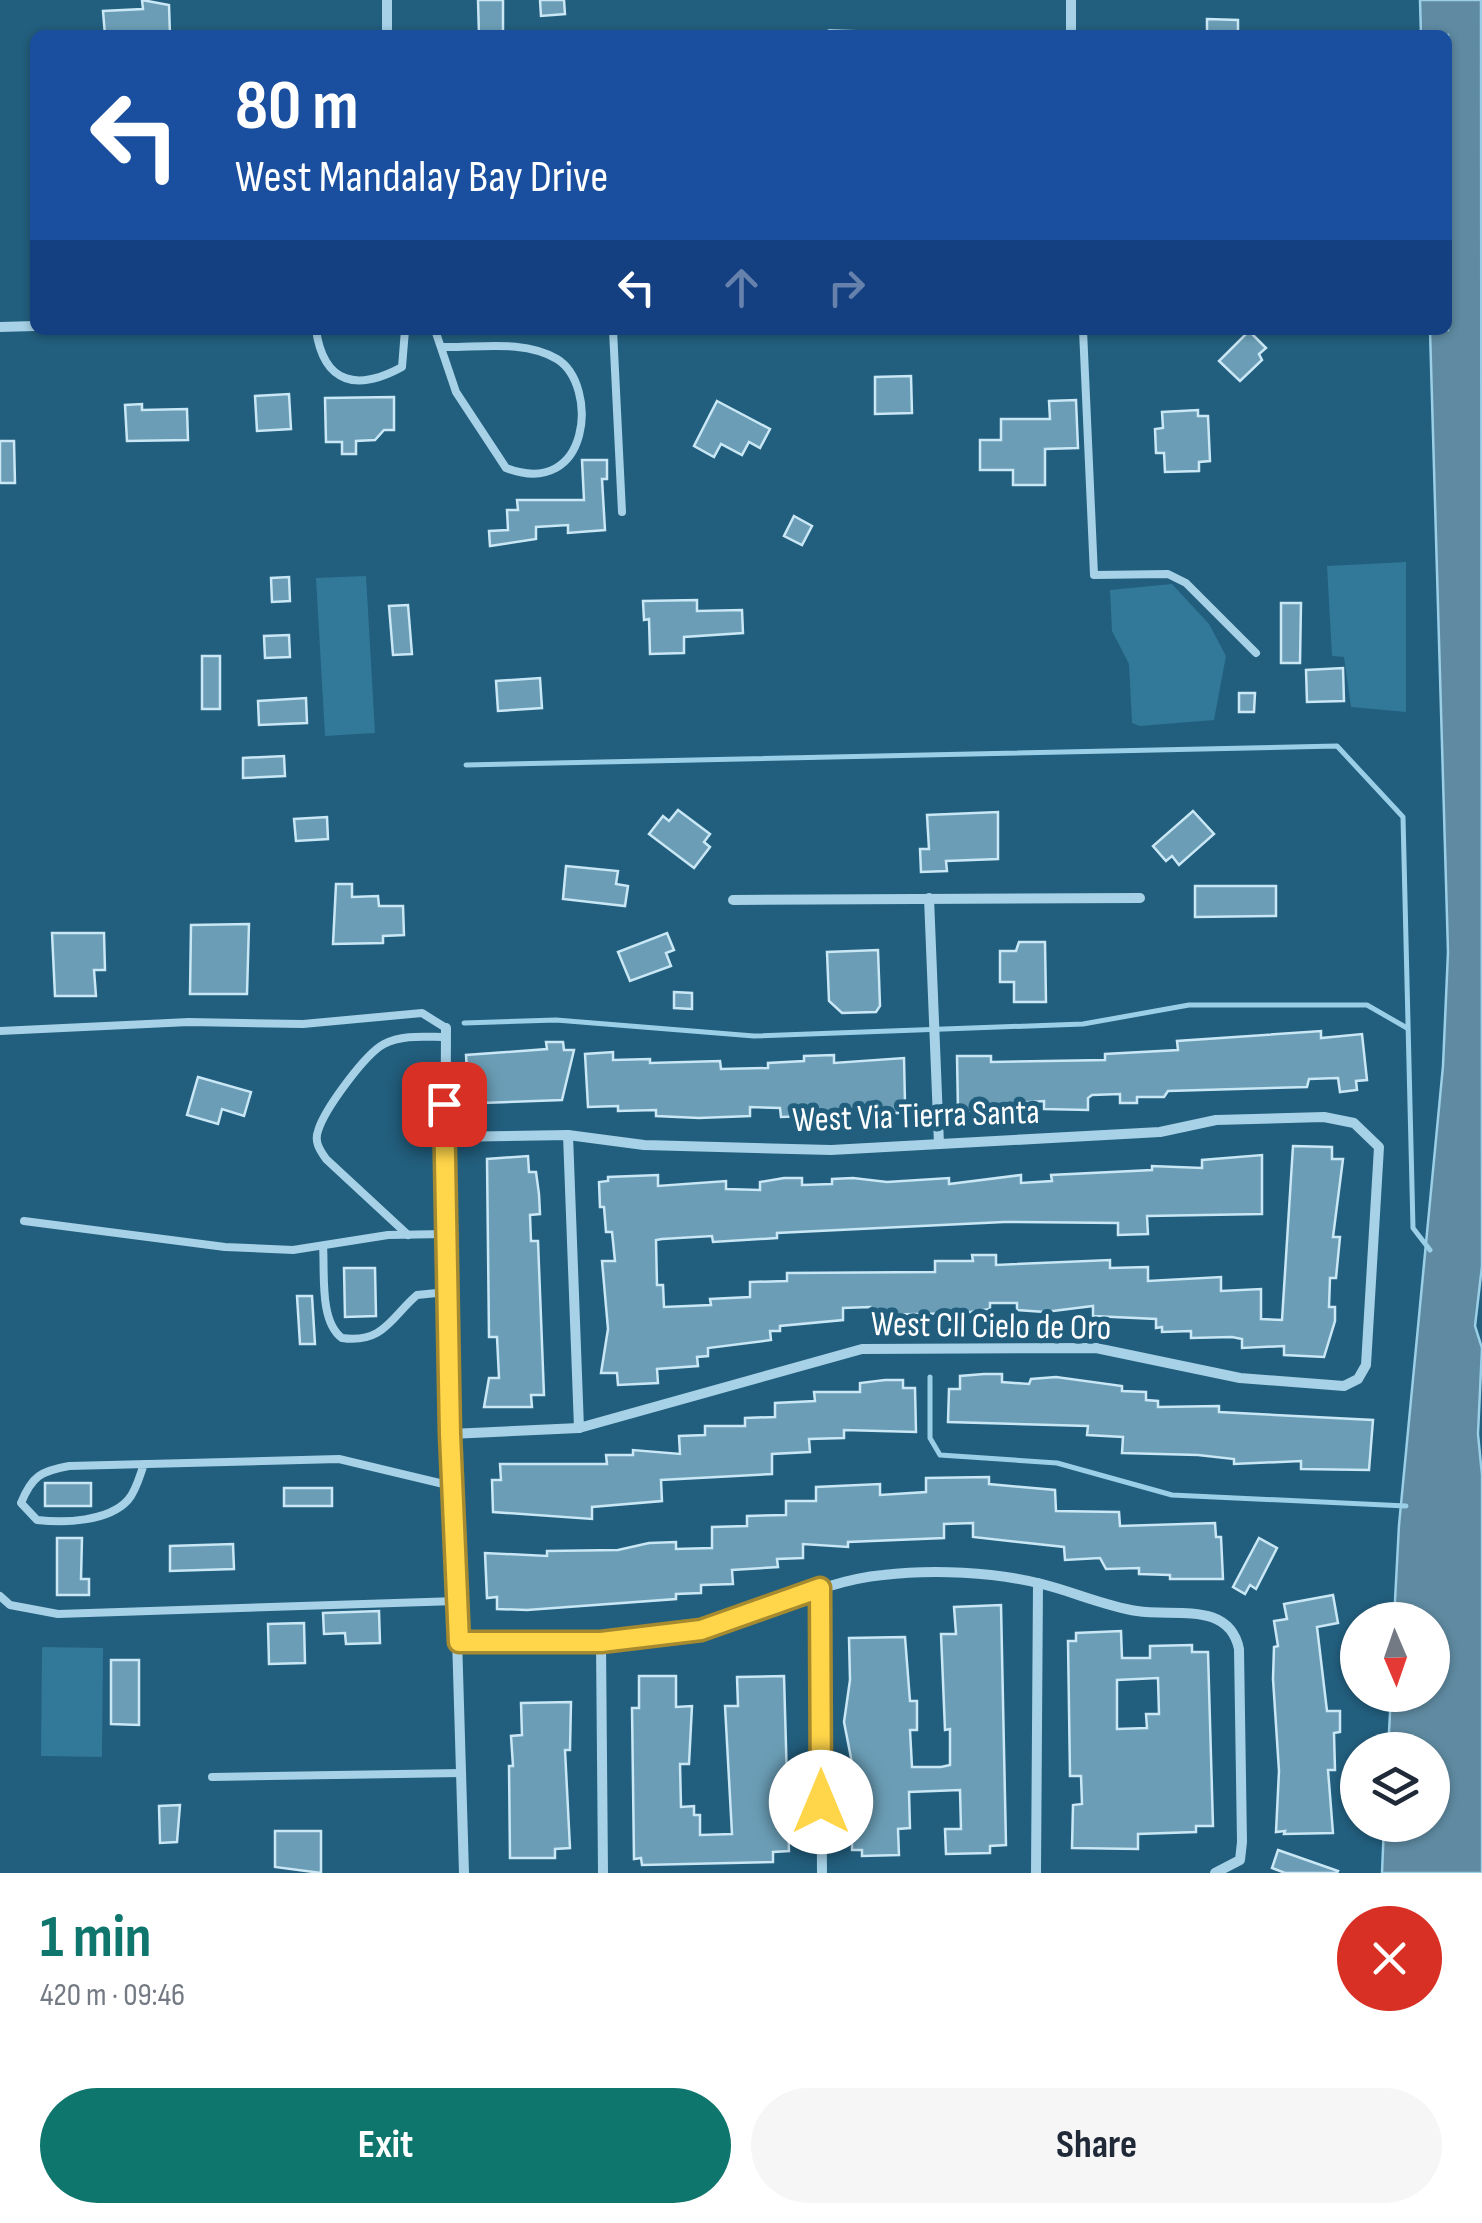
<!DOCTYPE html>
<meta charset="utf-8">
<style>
body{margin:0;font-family:"Sofia Sans Condensed",sans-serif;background:#f6f6f7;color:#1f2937;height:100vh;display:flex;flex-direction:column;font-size:38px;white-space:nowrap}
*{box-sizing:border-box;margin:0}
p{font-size:32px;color:#747a83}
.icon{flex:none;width:55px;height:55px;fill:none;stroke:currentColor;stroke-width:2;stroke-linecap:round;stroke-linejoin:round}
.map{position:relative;height:1873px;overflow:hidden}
.drawer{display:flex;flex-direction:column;background:#fff;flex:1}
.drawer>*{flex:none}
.top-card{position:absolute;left:30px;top:30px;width:1422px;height:305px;border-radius:15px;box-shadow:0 2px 8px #0004;background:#1a4fa0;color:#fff;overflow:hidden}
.needle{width:65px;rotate:178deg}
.fabs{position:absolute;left:1340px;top:1602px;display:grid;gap:20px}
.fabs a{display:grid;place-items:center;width:110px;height:110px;border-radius:50%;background:#fff;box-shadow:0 2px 8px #0004;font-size:50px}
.pin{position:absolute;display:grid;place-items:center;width:85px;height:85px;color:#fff;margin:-42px;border-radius:20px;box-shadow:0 5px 15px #0006}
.me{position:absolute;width:110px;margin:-55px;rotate:0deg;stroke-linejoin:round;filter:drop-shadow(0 0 8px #0008)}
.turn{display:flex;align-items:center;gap:35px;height:210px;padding:0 40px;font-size:45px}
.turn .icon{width:130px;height:130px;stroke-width:2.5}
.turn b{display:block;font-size:70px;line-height:85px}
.lanes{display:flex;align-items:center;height:95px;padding:0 40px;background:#0003;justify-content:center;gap:50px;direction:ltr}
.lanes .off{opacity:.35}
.round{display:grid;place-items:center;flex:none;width:105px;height:105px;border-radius:52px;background:#f6f6f7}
.head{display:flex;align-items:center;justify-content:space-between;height:170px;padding:0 40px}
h1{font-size:60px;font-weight:700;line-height:75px;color:#0f766e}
.cta{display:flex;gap:20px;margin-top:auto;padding:20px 40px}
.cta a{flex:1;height:115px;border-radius:60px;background:#0f766e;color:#fff;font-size:40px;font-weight:700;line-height:115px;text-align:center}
.cta a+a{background:#f6f6f7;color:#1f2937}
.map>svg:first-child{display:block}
</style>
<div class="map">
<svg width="1482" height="1873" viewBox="0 0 1482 1873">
<rect width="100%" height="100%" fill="#225e7d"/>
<g fill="#327899">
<path d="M 1406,562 L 1406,712 L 1351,707 L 1344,657 L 1332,656 L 1327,566 Z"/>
<path d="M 366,576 L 375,733 L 325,736 L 316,578 Z"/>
<path d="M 1172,584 L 1209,624 L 1226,656 L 1214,720 L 1140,726 L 1132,723 L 1129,664 L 1112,631 L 1110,590 Z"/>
<path d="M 42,1647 L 103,1648 L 102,1757 L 41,1756 Z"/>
</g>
<path fill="#5f8aa1" stroke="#9acfe7" stroke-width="2.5" d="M 1420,0 L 1481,0 L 1482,1266 L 1475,1326 L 1482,1348 L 1478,1434 L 1482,1475 L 1482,1873 L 1382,1873 L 1384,1825 L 1432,1825 L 1432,1750 L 1388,1750 L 1391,1695 L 1432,1695 L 1432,1620 L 1394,1620 L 1399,1525 L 1443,1066 L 1448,952 L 1430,330 L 1448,330 L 1448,35 L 1421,35 Z"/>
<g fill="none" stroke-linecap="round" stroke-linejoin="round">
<g stroke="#9acfe7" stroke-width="5">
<path d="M 466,765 L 1337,746 L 1403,817 L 1413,1228 L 1430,1250"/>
<path d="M 464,1023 L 556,1020 L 754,1036 L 1083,1024 L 1189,1005 L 1367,1005 L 1407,1028"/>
<path d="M 930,1377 L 930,1438 L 940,1455 L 1057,1463 L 1172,1495 L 1406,1506"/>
</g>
</g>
<g fill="#6b9eb6" stroke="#c9e7f5" stroke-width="2.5" fill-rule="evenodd">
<path d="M 142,0 L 169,5 L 170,35 L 105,35 L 103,11 L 143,9 Z"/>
<path d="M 478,0 L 503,0 L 503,35 L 479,35 Z"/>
<path d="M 540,0 L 564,0 L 565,14 L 541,16 Z"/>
<path d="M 1207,19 L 1238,20 L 1238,35 L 1207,35 Z"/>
<path d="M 1249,331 L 1266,348 L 1259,354 L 1262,360 L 1240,381 L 1219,361 Z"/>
<path d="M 911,376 L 912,413 L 875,414 L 875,377 Z"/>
<path d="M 289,394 L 291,429 L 257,431 L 255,396 Z"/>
<path d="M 394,397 L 394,430 L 384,430 L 375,440 L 356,441 L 356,454 L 342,454 L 342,442 L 326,442 L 325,398 Z"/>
<path d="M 1076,400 L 1078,448 L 1045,449 L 1045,485 L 1013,485 L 1013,470 L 980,470 L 980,440 L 1001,440 L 1001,419 L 1050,419 L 1049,401 Z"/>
<path d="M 717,401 L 770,429 L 760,448 L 749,442 L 742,455 L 721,444 L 714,457 L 694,446 Z"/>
<path d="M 142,404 L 142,410 L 187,409 L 188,440 L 127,441 L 125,405 Z"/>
<path d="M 1198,410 L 1198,416 L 1208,416 L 1210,461 L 1199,462 L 1199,471 L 1165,472 L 1164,453 L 1156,453 L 1155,429 L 1163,428 L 1162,412 Z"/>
<path d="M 0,441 L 14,441 L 15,483 L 0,483 Z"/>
<path d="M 582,460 L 607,460 L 607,479 L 602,479 L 605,530 L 568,533 L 568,525 L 536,527 L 536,539 L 490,546 L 489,531 L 508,530 L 507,510 L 518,510 L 517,500 L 584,500 Z"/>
<path d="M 794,516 L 812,526 L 802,545 L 784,536 Z"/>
<path d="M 289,577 L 290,601 L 272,602 L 271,578 Z"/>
<path d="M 697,600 L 697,611 L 742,610 L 743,633 L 684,637 L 684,653 L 650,654 L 649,619 L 644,620 L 643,601 Z"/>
<path d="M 1281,603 L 1301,603 L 1300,663 L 1281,663 Z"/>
<path d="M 408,605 L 412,654 L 393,655 L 389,606 Z"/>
<path d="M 289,635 L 290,657 L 265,658 L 264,636 Z"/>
<rect x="202" y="656" width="18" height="53"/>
<path d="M 1343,668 L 1344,701 L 1307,702 L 1306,670 Z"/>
<path d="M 540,678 L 542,708 L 498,711 L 496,681 Z"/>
<path d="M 1239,693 L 1255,693 L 1254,712 L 1239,712 Z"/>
<path d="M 306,698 L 307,723 L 259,725 L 258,701 Z"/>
<path d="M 284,756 L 285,776 L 243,778 L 243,758 Z"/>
<path d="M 678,810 L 710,834 L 704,842 L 710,847 L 694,868 L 649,834 L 663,816 L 669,821 Z"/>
<path d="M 1193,811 L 1214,834 L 1179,865 L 1172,856 L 1166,861 L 1153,846 Z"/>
<path d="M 998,812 L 998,859 L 946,861 L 947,871 L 921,872 L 920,849 L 929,849 L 927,815 Z"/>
<path d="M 327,817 L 328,839 L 296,841 L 294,819 Z"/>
<path d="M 566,866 L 618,871 L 616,884 L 628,886 L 625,906 L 563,899 Z"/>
<path d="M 336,884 L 352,884 L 352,897 L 378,896 L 379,906 L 403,906 L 404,935 L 383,936 L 383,943 L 333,944 Z"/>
<path d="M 1195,886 L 1276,886 L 1276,916 L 1195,917 Z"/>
<path d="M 249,924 L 247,994 L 190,994 L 191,925 Z"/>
<path d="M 52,933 L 104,933 L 105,970 L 94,970 L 96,996 L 55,996 Z"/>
<path d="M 667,933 L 674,950 L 666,953 L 671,966 L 630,981 L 618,952 Z"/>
<path d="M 1019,942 L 1045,942 L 1046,1002 L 1014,1002 L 1014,982 L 1000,982 L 1000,951 L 1016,951 Z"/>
<path d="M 878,950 L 880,1006 L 876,1012 L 842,1013 L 829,1001 L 827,952 Z"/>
<path d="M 674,992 L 692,993 L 692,1009 L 674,1008 Z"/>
<path d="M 1321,1031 L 1321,1038 L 1362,1034 L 1367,1080 L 1356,1081 L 1357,1090 L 1340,1092 L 1338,1078 L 1309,1079 L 1307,1087 L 1168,1091 L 1164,1097 L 1137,1097 L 1137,1103 L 1120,1103 L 1120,1094 L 1092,1095 L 1088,1098 L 1088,1110 L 1044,1109 L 1044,1101 L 1016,1103 L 1016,1110 L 958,1111 L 957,1056 L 991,1056 L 991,1062 L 1105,1060 L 1105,1054 L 1178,1050 L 1177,1041 Z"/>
<path d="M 546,1042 L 563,1042 L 564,1050 L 574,1050 L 562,1100 L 482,1103 L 476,1088 L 468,1089 L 466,1055 L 547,1049 Z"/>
<path d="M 613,1052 L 613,1060 L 650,1059 L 650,1063 L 720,1061 L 721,1069 L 768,1068 L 768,1063 L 804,1061 L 804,1056 L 834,1055 L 834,1063 L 904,1058 L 905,1103 L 898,1103 L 898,1113 L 781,1117 L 780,1108 L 750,1107 L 750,1116 L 699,1118 L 656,1116 L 656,1110 L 618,1111 L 618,1106 L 588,1107 L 585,1054 Z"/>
<path d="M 198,1077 L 251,1092 L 244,1116 L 222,1109 L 218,1124 L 187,1115 Z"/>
<path d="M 1293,1146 L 1332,1147 L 1332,1159 L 1343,1159 L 1333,1237 L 1340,1237 L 1336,1278 L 1330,1278 L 1329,1307 L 1335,1307 L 1335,1321 L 1324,1357 L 1284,1355 L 1284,1346 L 1242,1348 L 1242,1339 L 1232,1337 L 1191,1338 L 1191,1331 L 1162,1332 L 1162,1327 L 1156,1328 L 1156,1319 L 1093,1316 L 1093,1306 L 1045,1312 L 1017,1310 L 1017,1303 L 990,1303 L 990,1309 L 964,1313 L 870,1315 L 870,1307 L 843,1308 L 843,1320 L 780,1326 L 780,1331 L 770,1331 L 771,1340 L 708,1348 L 708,1356 L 697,1357 L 698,1366 L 657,1369 L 658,1383 L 618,1385 L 617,1373 L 601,1373 L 608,1329 L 602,1261 L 615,1261 L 612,1232 L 606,1232 L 604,1207 L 600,1207 L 599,1182 L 608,1181 L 608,1177 L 658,1175 L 658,1186 L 726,1181 L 726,1189 L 760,1190 L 760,1182 L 784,1178 L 802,1178 L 802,1185 L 832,1184 L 832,1179 L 853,1178 L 887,1182 L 949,1178 L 949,1184 L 1021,1175 L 1021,1183 L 1052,1181 L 1051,1175 L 1152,1170 L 1152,1166 L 1202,1168 L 1202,1160 L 1262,1155 L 1262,1214 L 1147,1216 L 1148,1234 L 1118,1235 L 1118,1223 L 1004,1222 L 777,1233 L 777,1238 L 713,1242 L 712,1236 L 662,1239 L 656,1240 L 657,1285 L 663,1285 L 664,1307 L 711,1305 L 710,1299 L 750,1297 L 750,1282 L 787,1281 L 787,1273 L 935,1272 L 935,1261 L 973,1261 L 972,1255 L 996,1255 L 996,1265 L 1110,1260 L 1110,1268 L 1148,1267 L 1148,1281 L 1221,1277 L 1221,1291 L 1261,1289 L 1261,1319 L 1282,1320 Z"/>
<path d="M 528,1156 L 529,1172 L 536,1172 L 539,1194 L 540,1214 L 530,1215 L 531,1241 L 538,1241 L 544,1395 L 531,1395 L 532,1407 L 484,1407 L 489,1378 L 499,1378 L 497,1337 L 489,1337 L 487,1159 Z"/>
<path d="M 344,1268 L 375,1268 L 376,1316 L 345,1317 Z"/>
<path d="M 297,1296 L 312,1296 L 315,1344 L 300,1344 Z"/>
<path d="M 984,1374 L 1002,1374 L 1002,1382 L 1029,1384 L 1031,1379 L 1056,1377 L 1122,1386 L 1122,1391 L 1146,1392 L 1146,1400 L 1158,1401 L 1158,1407 L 1219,1406 L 1219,1412 L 1373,1420 L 1369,1470 L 1301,1469 L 1301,1461 L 1234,1464 L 1234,1459 L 1198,1455 L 1122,1453 L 1123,1437 L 1087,1435 L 1088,1426 L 948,1422 L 949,1389 L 960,1389 L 960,1376 Z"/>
<path d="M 885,1380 L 903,1380 L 903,1388 L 915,1388 L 916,1432 L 844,1430 L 844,1438 L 809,1439 L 810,1452 L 772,1454 L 772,1474 L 661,1480 L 662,1501 L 592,1507 L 592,1519 L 493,1512 L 492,1480 L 501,1480 L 500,1464 L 607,1464 L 606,1455 L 633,1455 L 633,1450 L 680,1454 L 679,1436 L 705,1435 L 705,1426 L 745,1426 L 745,1418 L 775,1417 L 775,1403 L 815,1401 L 814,1392 L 860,1392 L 860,1383 Z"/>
<path d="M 989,1477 L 989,1484 L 1055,1490 L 1056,1511 L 1119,1512 L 1120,1526 L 1215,1523 L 1216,1537 L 1221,1537 L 1223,1579 L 1170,1579 L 1170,1575 L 1139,1574 L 1139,1568 L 1106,1569 L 1100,1558 L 1065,1560 L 1064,1547 L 973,1537 L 973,1523 L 944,1524 L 944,1538 L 848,1542 L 848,1547 L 803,1544 L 803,1558 L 777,1559 L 778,1567 L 732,1570 L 733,1584 L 701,1585 L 701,1593 L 676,1594 L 676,1599 L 527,1610 L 497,1609 L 497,1597 L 487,1598 L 485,1553 L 547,1556 L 547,1551 L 618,1550 L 649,1543 L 676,1542 L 676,1549 L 712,1548 L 712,1527 L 747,1526 L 747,1516 L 786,1515 L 786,1501 L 816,1501 L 816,1487 L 880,1484 L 880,1495 L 926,1492 L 926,1478 Z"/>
<rect x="45" y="1483" width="46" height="23"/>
<rect x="284" y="1488" width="48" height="18"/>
<path d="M 57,1538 L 82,1538 L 81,1579 L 89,1579 L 89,1595 L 57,1595 Z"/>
<path d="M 1259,1538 L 1277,1548 L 1256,1589 L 1250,1585 L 1245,1594 L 1233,1587 Z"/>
<path d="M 233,1544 L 234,1569 L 170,1571 L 170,1546 Z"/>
<path d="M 1333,1595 L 1338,1623 L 1317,1627 L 1327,1711 L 1340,1711 L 1340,1732 L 1334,1733 L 1335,1770 L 1328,1770 L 1333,1833 L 1284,1834 L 1285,1831 L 1276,1832 L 1279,1771 L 1273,1679 L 1274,1647 L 1278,1646 L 1274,1621 L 1287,1619 L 1284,1604 Z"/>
<path d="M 1001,1605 L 1006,1845 L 990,1846 L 990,1853 L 946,1854 L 945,1829 L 961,1829 L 960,1790 L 909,1792 L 910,1828 L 898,1829 L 899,1855 L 862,1856 L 862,1850 L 852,1850 L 852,1763 L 844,1722 L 850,1680 L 849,1638 L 905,1637 L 910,1701 L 917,1701 L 917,1730 L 910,1730 L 912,1767 L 941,1767 L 950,1765 L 950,1729 L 945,1730 L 941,1634 L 956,1634 L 954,1607 Z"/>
<path d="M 379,1611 L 380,1643 L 346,1644 L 345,1633 L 324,1634 L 323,1613 Z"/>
<path d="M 304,1623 L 305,1663 L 269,1664 L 268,1624 Z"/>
<path d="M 1121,1631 L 1122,1658 L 1150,1658 L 1150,1646 L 1192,1645 L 1192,1652 L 1208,1652 L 1213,1826 L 1196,1826 L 1196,1832 L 1138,1834 L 1138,1849 L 1072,1848 L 1073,1805 L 1082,1804 L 1081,1776 L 1070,1776 L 1068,1641 L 1076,1641 L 1076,1633 ZM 1158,1678 L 1159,1714 L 1146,1714 L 1147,1728 L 1117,1729 L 1117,1680 Z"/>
<path d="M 111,1660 L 139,1660 L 139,1725 L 111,1724 Z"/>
<path d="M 639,1676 L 676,1676 L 676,1707 L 692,1706 L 689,1764 L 680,1764 L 681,1807 L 694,1806 L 694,1815 L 700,1815 L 700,1835 L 732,1834 L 725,1706 L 738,1706 L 737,1677 L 784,1676 L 789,1851 L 773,1852 L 773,1862 L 642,1865 L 641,1858 L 634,1859 L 632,1708 L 639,1708 Z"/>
<path d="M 571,1702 L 570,1750 L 565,1750 L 570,1848 L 555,1849 L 555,1858 L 510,1858 L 509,1766 L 513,1766 L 511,1736 L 522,1735 L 521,1703 Z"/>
<path d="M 180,1805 L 177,1842 L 160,1843 L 159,1806 Z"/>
<path d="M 275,1831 L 321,1831 L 321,1873 L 275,1867 Z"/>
<path d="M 1278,1850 L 1338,1871 L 1337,1873 L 1285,1873 L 1272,1868 Z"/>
</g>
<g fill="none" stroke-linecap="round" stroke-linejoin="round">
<g stroke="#a6d1e6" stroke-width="8">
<path d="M 830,33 L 883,35"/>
<path d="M 316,330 C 324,385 358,391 402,367 L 405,330"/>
<path d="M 435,330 L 456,392 L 506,468 C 591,500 599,385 557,359 C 524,339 477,348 442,347"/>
<path d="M 613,330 L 622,512"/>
<path d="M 1083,330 L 1094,575 L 1168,574 L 1186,583 L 1256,653"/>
<path d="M 0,1031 L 189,1022 L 303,1024 L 422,1013 L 446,1028"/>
<path d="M 24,1221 L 225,1247 L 293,1250 L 388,1235 L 445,1234"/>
<path d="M 408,1235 L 326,1159 C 320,1150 314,1142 318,1131 C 324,1110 365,1054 384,1044 C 403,1034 426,1037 446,1037"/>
<path d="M 323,1246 C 325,1272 319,1321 342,1338 C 384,1344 392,1316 417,1295 L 447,1292"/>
<path d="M 144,1464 C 140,1475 136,1491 128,1500 C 108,1522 64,1523 37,1520 L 21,1503 C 32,1476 41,1471 69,1466 L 339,1459 L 452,1486"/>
<path d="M 0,1596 L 10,1605 L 58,1614 L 457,1601"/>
<path d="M 212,1777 L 462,1773"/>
</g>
<g stroke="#a6d1e6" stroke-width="10">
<path d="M 387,0 L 387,35"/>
<path d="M 1071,0 L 1071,35"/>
<path d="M 0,327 L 35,326"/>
<path d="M 929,898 L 939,1144"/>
<path d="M 733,900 L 1140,898"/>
<path d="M 446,1028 L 445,1234 L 464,1873"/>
<path d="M 568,1135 L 579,1428"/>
<path d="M 444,1137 L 568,1135 L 644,1145 L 831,1150 L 1160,1132 L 1216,1120 L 1324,1117 L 1354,1123 L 1379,1147 L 1366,1365 L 1358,1379 L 1344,1386 L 1240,1378 L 1096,1348 L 862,1349 L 579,1428 L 450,1434"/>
<path d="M 820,1588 L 822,1873"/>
<path d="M 459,1641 C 539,1643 623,1648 701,1629 C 763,1615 819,1581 883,1575 C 933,1569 994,1572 1042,1584 C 1074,1592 1105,1606 1137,1611 C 1175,1617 1229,1601 1239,1649 L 1242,1842 L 1240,1860 L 1215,1873"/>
<path d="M 601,1642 L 603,1873"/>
<path d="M 1036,1873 L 1038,1583"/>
</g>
</g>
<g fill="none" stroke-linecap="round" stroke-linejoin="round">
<defs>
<path id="route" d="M 444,1104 L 450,1434 L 459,1642 L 601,1642 L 701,1630 L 820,1588 L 821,1802"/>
</defs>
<use href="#route" stroke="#a68a30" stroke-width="25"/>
<use href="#route" stroke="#ffd54a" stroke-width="18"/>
</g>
<g text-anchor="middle" stroke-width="10" stroke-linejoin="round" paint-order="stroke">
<g font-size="35" fill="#fff" stroke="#225e7d">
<text transform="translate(916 1115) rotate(-2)" y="12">West Via Tierra Santa</text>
<text transform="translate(991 1325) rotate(1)" y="12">West Cll Cielo de Oro</text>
</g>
</g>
</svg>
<div class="fabs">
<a><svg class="needle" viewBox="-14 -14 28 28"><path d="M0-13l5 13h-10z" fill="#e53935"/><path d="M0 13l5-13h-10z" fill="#747a83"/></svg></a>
<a><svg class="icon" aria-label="layers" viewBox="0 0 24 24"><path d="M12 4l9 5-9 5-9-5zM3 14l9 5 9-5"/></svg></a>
</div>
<div class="pin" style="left:444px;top:1104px;background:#d93025"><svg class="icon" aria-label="arrive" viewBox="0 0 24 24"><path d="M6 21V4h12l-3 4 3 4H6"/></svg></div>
<svg class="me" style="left:821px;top:1802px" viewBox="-20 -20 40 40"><circle r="19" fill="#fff"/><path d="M0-13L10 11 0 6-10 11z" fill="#ffd54a"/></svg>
<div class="top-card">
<div class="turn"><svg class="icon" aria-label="left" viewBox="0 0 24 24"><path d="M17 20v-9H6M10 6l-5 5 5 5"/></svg><div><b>80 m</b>West Mandalay Bay Drive</div></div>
<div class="lanes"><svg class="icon" aria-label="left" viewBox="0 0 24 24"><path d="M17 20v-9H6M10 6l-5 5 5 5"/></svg><svg class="icon off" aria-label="ahead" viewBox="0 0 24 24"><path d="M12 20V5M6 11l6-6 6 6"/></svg><svg class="icon off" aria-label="right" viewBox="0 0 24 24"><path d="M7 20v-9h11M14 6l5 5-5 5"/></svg></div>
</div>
</div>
<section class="drawer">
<div class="head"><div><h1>1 min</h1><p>420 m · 09:46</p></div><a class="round" style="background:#d93025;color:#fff"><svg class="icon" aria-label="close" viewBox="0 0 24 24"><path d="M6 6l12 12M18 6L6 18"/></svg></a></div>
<div class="cta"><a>Exit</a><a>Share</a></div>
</section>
